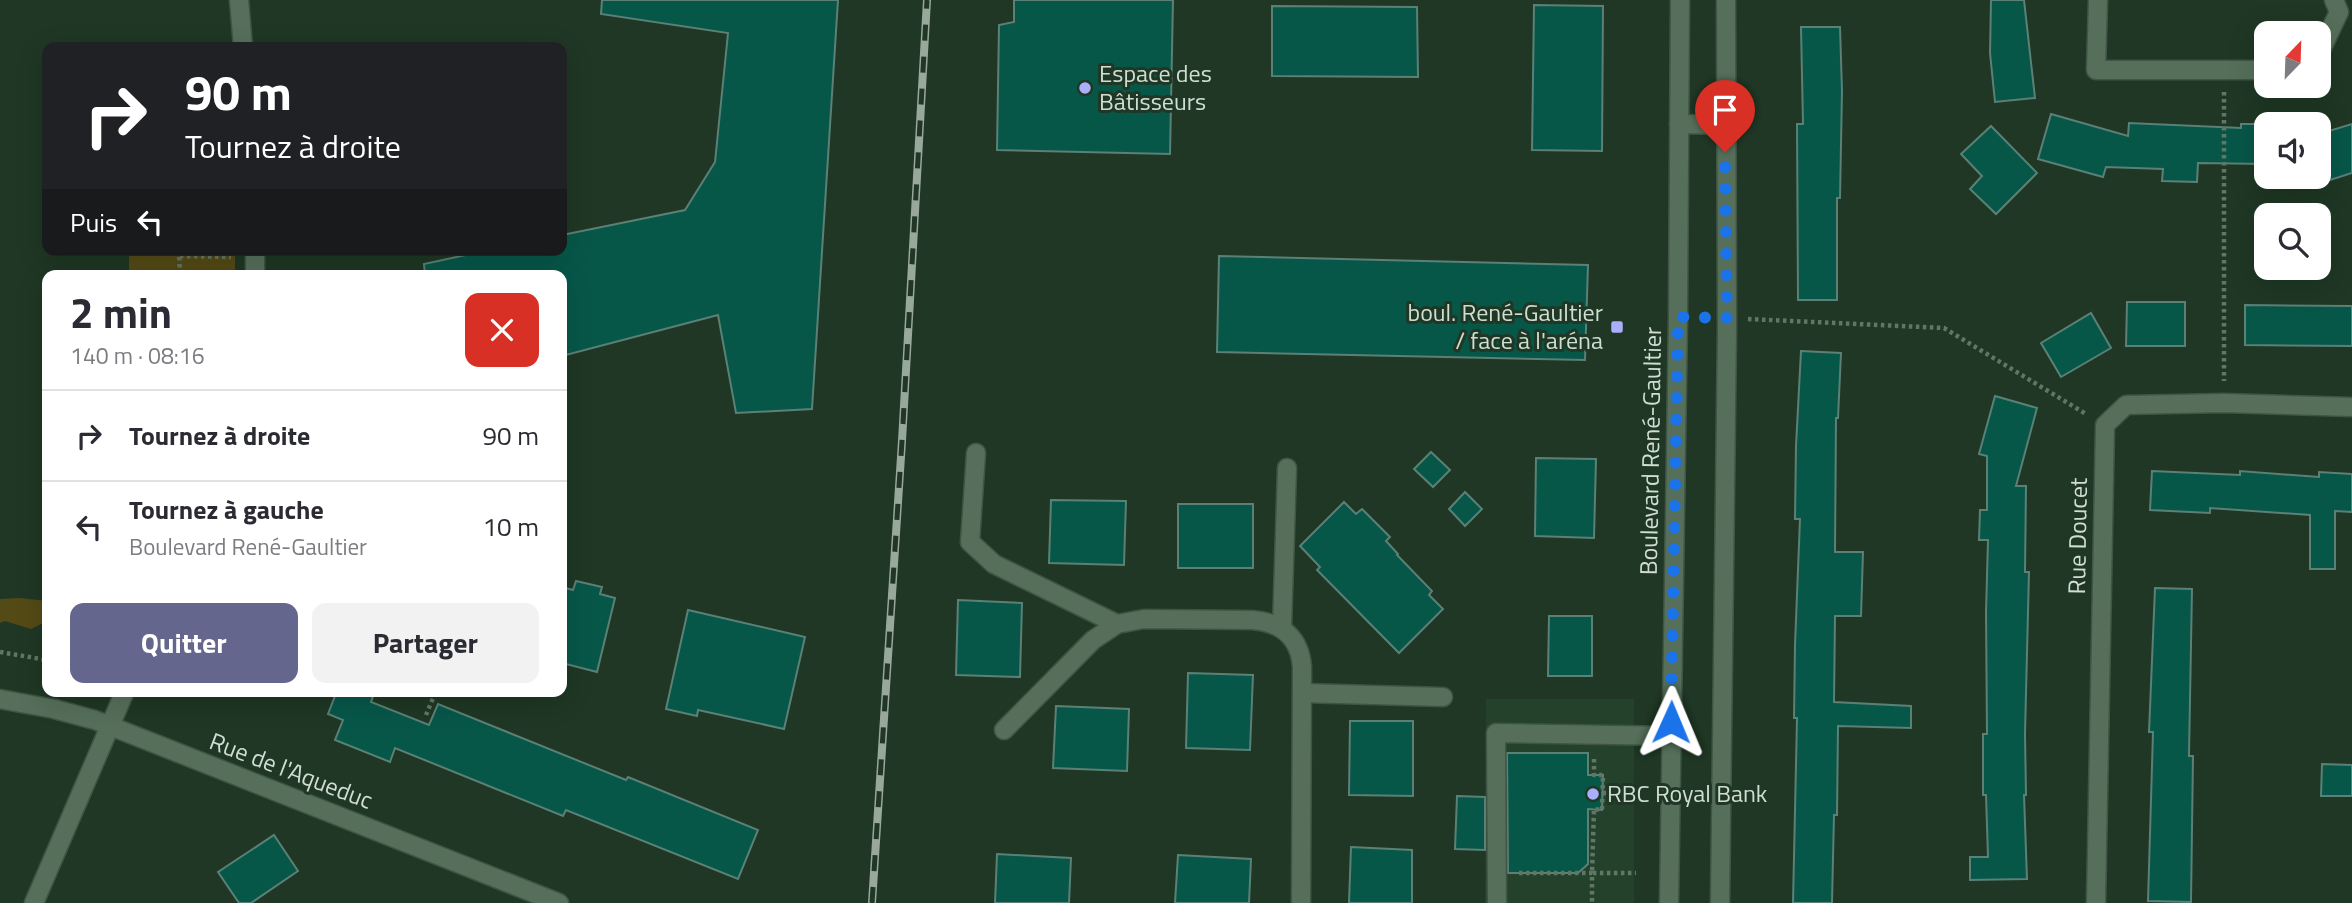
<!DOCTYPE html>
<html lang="fr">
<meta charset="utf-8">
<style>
body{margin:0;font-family:"Titillium Web",sans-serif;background:#f2f2f3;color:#2b2b33;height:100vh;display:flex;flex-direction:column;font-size:26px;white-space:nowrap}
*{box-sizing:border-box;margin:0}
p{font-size:23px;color:#7c7c81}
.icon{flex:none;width:38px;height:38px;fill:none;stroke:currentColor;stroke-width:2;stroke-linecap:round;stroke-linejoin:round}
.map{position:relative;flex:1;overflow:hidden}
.panel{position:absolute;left:42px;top:270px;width:525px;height:427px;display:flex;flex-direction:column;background:#fff;border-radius:14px;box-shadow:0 7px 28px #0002}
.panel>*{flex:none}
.guide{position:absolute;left:42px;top:42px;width:525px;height:214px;border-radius:14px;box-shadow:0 7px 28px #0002;background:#202124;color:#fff;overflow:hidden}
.needle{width:46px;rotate:23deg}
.buttons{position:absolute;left:2254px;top:21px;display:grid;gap:14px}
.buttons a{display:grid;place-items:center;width:77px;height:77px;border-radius:14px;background:#fff;box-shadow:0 7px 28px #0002;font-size:35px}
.pin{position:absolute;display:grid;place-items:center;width:60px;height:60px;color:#fff;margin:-72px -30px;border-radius:50% 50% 50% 0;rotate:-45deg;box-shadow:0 0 7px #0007}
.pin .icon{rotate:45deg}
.me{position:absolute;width:77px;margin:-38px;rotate:1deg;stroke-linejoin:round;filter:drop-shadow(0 0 5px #0008)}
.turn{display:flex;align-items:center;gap:24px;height:147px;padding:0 28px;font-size:32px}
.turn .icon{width:91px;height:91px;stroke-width:2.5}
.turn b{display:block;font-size:49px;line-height:60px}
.then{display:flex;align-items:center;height:66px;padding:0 28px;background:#0003;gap:14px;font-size:26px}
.round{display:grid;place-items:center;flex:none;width:74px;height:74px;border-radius:14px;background:#f2f2f3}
.summary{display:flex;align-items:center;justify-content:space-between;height:119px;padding:0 28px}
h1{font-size:42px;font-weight:700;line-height:52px}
.button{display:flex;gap:14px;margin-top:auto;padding:14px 28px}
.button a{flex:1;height:80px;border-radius:14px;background:#65668d;color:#fff;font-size:28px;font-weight:700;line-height:80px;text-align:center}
.button a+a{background:#f2f2f3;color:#2b2b33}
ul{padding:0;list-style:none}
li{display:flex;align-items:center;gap:21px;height:91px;padding:0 28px;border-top:2px solid #e1e1e2}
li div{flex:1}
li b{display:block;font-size:26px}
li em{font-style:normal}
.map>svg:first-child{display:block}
</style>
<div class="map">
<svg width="2352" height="903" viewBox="0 0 2352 903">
<rect width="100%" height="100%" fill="#1f3724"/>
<path fill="#24422b" d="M 1486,699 L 1634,699 L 1634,903 L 1485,903 Z"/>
<g fill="#544a16">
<rect x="129" y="250" width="106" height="25"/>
<path d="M 20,598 L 47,601 L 47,621 L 31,629 L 5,621 L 0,623 L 0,599 Z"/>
</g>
<g fill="#075749" stroke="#5b8076" stroke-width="2">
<path d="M 602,0 L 838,0 L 812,409 L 736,413 L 718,315 L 562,356 L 562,275 L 425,275 L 424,264 L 489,250 L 562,250 L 562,235 L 685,210 L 715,162 L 728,33 L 601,14 Z"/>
<path d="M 1014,0 L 1173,0 L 1170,154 L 997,150 L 999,25 L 1014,22 Z"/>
<path d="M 1991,0 L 2024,0 L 2035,98 L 1995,102 L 1990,53 Z"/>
<path d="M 1534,5 L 1603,6 L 1602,151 L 1532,150 Z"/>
<path d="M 1272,6 L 1417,7 L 1418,77 L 1272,76 Z"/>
<path d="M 1801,27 L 1840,27 L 1842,91 L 1840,198 L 1837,198 L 1837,300 L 1798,300 L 1797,124 L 1803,124 Z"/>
<path d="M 2051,114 L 2128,136 L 2129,123 L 2241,128 L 2241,124 L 2266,124 L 2266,164 L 2198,163 L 2197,182 L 2162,181 L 2163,169 L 2106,167 L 2103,177 L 2038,159 Z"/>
<path d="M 2352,124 L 2352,173 L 2327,181 L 2319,154 L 2319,134 Z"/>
<path d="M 1991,126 L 2037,173 L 1996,214 L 1970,189 L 1982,176 L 1961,154 Z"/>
<path d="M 1219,256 L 1588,265 L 1585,360 L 1217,352 Z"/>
<path d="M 2127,302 L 2185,302 L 2185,346 L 2126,346 Z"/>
<path d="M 2245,305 L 2352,306 L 2352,346 L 2245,345 Z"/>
<path d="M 2091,313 L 2111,348 L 2061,377 L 2041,343 Z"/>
<path d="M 1801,351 L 1841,353 L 1838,418 L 1836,418 L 1835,552 L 1863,552 L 1861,616 L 1835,616 L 1834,702 L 1911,706 L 1911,728 L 1838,726 L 1837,815 L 1834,815 L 1832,903 L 1793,903 L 1797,718 L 1794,718 L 1795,645 L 1800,519 L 1795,519 L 1796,446 Z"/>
<path d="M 1995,396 L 2037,408 L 2016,486 L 2026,486 L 2025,572 L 2029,572 L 2025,734 L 2026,795 L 2024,795 L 2027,879 L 1970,880 L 1970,857 L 1988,857 L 1986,795 L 1983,795 L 1983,734 L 1987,734 L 1986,612 L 1988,540 L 1979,540 L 1980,510 L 1987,510 L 1987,456 L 1979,454 Z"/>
<path d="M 1431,452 L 1450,470 L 1433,487 L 1414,469 Z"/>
<path d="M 1536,458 L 1596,459 L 1594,538 L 1535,536 Z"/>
<path d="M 2152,471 L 2240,475 L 2240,471 L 2319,477 L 2319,472 L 2352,474 L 2352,512 L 2335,511 L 2335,569 L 2310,569 L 2310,515 L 2210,508 L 2210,513 L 2150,510 Z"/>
<path d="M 1465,492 L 1482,509 L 1465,526 L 1449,509 Z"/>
<path d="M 1051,500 L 1126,501 L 1124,565 L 1049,563 Z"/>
<path d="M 1344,502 L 1356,514 L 1362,509 L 1390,537 L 1386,541 L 1398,554 L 1397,555 L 1432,591 L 1429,595 L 1443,609 L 1399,653 L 1317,570 L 1320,567 L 1300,546 Z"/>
<rect x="1178" y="504" width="75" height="64"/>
<path d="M 576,581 L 602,587 L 600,594 L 615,598 L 597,672 L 562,663 L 562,587 L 573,590 Z"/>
<path d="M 2155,588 L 2192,589 L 2189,756 L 2193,756 L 2191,902 L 2148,901 L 2153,732 L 2149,732 Z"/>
<path d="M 958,600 L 1022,603 L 1020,677 L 956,675 Z"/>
<path d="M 688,610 L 805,637 L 784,729 L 698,710 L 697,716 L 666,709 Z"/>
<path d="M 1549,616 L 1592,616 L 1592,676 L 1548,676 Z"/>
<path d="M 1188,673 L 1253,675 L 1250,750 L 1186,748 Z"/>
<path d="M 337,691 L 375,691 L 371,702 L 429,725 L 438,704 L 626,780 L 628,777 L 758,830 L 738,879 L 566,810 L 563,816 L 395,748 L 390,762 L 335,740 L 343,720 L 328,714 Z"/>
<path d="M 1056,706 L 1129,709 L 1127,771 L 1053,768 Z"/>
<path d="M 1350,721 L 1413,721 L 1413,796 L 1349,795 Z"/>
<path d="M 1507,753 L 1588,753 L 1588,775 L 1603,775 L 1602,810 L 1588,809 L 1588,864 L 1578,873 L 1508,873 Z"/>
<path d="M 2322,764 L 2352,765 L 2352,796 L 2321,796 Z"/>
<path d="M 1457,796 L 1485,797 L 1485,850 L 1455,849 Z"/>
<path d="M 274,835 L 298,871 L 251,903 L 239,903 L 218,872 Z"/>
<path d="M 1351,847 L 1412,850 L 1412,903 L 1349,903 Z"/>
<path d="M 997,854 L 1071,858 L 1069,903 L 995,903 Z"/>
<path d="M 1178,855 L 1251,859 L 1249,903 L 1175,903 Z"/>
</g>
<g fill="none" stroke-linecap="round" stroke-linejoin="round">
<defs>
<path id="service" d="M 1497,903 L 1496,733 L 1671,736"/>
<g id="minor">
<path d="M 239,0 L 243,47"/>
<path d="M 2098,0 L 2096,70 L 2266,70"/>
<path d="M 2319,54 L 2339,12 L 2334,0"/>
<path d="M 255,250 L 255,275"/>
<path d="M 976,453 L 970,542 L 994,564 L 1117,624"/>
<path d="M 1282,628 L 1287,468"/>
<path d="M 1303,693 L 1443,697"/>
<path d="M 1004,730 L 1093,640 L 1117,624 L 1144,619 L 1252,620 C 1281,622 1300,638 1302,667 L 1301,903"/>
<path d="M 34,903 L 125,691"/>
<path d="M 2096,903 L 2105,425 L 2126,405 L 2224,403 L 2352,407"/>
</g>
<g id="tertiary">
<path d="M 1679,124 L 1725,125"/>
<path d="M 0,699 L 54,709 L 95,720 L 559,903"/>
<path d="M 1669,903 L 1678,317 L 1680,0"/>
<path d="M 1720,903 L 1727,329 L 1726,0"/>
</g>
</defs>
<use href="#service" stroke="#3f5444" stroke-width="21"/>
<use href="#minor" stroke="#3f5444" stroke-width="21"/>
<use href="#tertiary" stroke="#3f5444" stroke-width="21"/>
<g stroke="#617665" stroke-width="4.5" stroke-dasharray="3.5 3.5" stroke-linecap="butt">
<path d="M 2224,92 L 2224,381"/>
<path d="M 179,250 L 180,275"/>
<path d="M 180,256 L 231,257"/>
<path d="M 1748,319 L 1944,328 L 2086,414"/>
<path d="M 0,652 L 47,660"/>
<path d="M 426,715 L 436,691"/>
<path d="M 1594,759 L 1594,775 L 1603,775 L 1602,810 L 1594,809 L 1592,873 L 1636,873"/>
<path d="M 1603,793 L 1637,793"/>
<path d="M 1519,873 L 1592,873 L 1592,903"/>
</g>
<use href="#service" stroke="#556f5a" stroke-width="18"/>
<use href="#minor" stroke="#556f5a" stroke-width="18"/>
<use href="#tertiary" stroke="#556f5a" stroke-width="18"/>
<defs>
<path id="rail" d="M 872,903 L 902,441 L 927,0"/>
</defs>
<use href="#rail" stroke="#98a99b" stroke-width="8"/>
<use href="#rail" stroke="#1f3724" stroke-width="5" stroke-dasharray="16" stroke-linecap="butt"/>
</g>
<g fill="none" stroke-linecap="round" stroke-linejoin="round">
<path stroke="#1a73e8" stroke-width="12" stroke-dasharray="0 21.6" d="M 1671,722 L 1678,317 L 1727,318 L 1725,152"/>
</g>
<g fill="#abaffb" stroke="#1f3724" stroke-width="2.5">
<circle cx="1085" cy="88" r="7"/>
<rect x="1610" y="320" width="14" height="14" rx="3.5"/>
<circle cx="1593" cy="794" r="7"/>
</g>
<g text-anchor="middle" stroke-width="6" stroke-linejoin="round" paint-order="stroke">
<g font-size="24" fill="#d0ded2" stroke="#1f3724" text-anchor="start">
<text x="1099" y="82">Espace des<tspan x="1099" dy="28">Bâtisseurs</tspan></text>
<text x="1603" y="321" text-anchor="end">boul. René-Gaultier<tspan x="1603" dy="28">/ face à l'aréna</tspan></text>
<text x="1607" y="802">RBC Royal Bank</text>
</g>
<g font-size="24" fill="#d0ded2" stroke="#1f3724">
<text transform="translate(1651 451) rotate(-89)" y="8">Boulevard René-Gaultier</text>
<text transform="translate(2078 536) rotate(-89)" y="8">Rue Doucet</text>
<text transform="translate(291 771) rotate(21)" y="8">Rue de l'Aqueduc</text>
</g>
</g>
</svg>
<div class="buttons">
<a><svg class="needle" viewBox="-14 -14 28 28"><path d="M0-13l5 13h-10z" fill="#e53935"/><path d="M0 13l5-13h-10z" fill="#7c7c81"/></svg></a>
<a><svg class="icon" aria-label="sound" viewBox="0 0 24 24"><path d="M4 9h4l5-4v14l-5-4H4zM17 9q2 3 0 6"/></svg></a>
<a><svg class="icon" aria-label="search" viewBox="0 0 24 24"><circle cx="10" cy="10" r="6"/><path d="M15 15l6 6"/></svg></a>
</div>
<div class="pin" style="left:1725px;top:152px;background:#d93025"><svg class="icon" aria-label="arrive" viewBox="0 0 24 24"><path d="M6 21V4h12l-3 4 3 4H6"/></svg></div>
<svg class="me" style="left:1671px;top:722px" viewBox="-20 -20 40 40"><path d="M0-17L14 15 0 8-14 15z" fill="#1a73e8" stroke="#fff" stroke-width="4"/></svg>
<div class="guide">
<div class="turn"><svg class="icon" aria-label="right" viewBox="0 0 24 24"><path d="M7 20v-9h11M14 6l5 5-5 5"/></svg><div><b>90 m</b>Tournez à droite</div></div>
<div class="then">Puis<svg class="icon" aria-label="left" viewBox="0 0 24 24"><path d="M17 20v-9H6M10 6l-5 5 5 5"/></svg></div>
</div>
<section class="panel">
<div class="summary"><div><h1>2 min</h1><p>140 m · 08:16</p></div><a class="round" style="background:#d93025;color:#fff"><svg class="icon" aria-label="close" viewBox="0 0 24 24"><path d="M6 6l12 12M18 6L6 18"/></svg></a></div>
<ul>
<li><svg class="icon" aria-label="right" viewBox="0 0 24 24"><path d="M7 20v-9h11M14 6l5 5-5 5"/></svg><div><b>Tournez à droite</b></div><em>90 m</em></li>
<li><svg class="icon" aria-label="left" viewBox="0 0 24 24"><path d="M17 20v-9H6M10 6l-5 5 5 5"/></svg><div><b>Tournez à gauche</b><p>Boulevard René-Gaultier</p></div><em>10 m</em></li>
</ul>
<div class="button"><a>Quitter</a><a>Partager</a></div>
</section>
</div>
